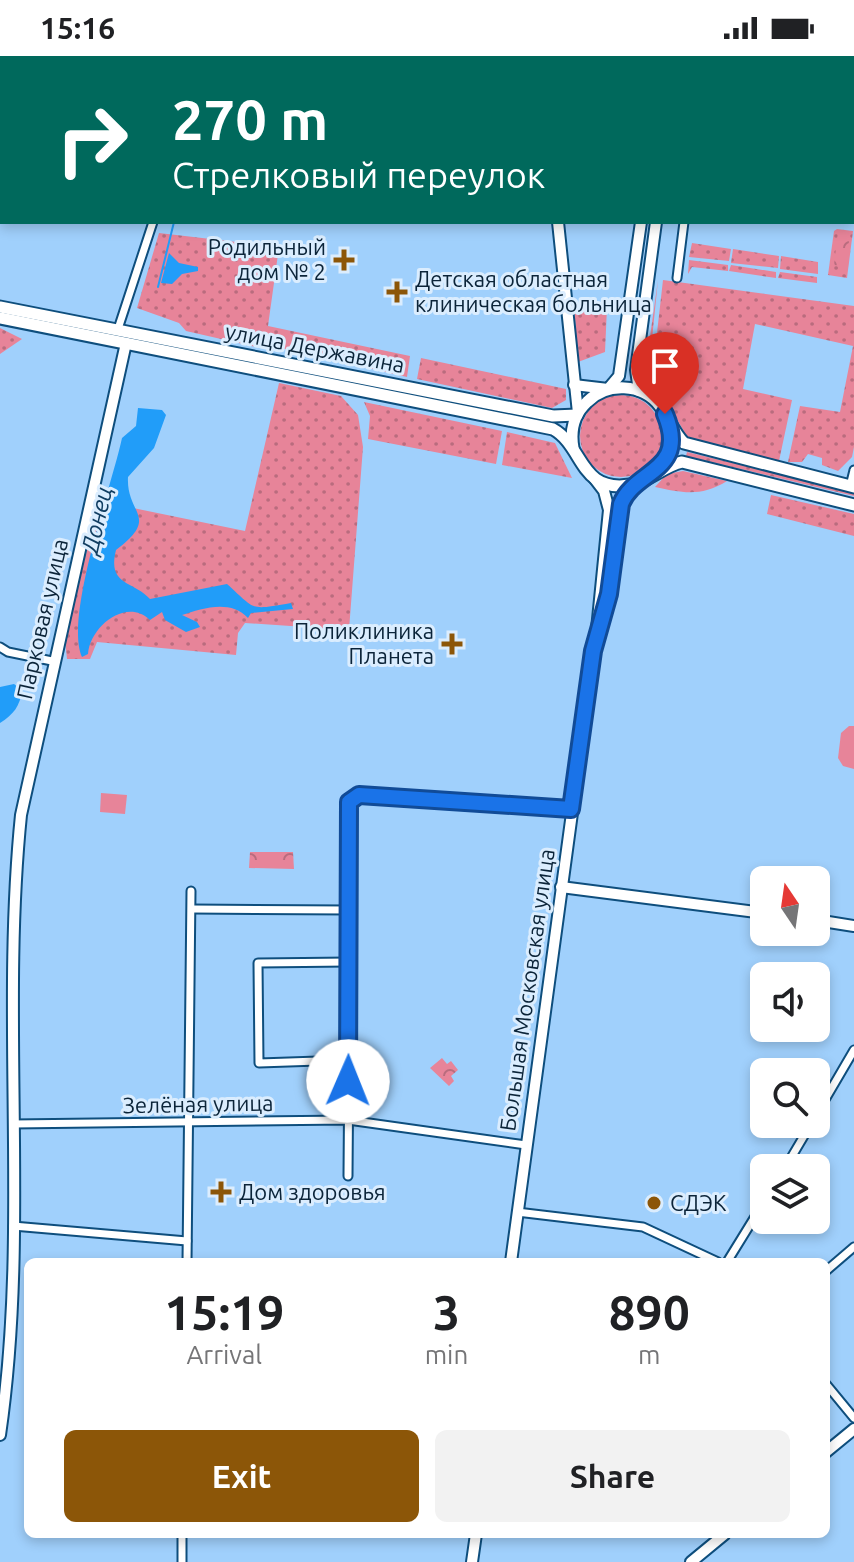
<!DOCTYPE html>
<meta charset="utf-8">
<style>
body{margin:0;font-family:Ubuntu,sans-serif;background:#f2f2f2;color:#202124;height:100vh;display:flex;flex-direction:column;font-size:30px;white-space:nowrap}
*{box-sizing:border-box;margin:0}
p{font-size:26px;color:#757577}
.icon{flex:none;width:44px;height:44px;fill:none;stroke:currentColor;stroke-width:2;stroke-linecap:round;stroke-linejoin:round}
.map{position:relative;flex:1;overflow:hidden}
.sheet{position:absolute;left:24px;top:1202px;width:806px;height:280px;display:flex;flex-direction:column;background:#fff;border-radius:12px;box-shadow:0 4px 12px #0003}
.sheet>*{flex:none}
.banner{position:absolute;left:0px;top:0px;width:854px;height:168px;box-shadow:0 4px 12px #0003;background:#00695c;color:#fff;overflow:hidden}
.needle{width:52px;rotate:347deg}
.tools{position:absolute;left:750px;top:810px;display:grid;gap:16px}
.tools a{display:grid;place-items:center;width:80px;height:80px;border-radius:12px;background:#fff;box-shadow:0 4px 12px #0003;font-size:40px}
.pin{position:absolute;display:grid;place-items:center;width:68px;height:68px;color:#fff;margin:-82px -34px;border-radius:50% 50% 50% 0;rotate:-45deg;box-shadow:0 0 8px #0007}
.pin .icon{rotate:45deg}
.me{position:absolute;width:88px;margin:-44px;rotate:1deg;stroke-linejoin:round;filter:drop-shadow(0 0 6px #0008)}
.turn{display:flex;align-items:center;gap:28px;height:168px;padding:0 40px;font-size:36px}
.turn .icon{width:104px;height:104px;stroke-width:2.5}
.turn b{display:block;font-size:56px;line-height:68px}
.eta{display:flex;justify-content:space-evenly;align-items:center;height:136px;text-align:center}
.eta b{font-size:48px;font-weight:700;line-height:56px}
.primary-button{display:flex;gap:16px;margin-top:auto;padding:16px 40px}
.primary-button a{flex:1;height:92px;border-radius:12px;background:#8c5608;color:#fff;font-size:32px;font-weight:700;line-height:92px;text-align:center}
.primary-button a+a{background:#f2f2f2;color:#202124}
.status{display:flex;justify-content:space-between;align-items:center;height:56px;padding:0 40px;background:#fff;direction:ltr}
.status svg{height:22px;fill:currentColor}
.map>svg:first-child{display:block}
</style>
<div class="status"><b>15:16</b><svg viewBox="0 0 49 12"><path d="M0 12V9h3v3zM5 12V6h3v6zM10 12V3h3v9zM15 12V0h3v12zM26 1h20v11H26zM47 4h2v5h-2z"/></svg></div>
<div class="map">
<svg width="854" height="1506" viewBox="0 0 854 1506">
<defs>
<pattern id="grass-dots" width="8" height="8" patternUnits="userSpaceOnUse" patternTransform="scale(2)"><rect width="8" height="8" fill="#e78499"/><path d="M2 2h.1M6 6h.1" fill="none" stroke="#b96c7e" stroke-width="1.8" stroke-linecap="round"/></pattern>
<pattern id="forest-crowns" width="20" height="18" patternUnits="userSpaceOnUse" patternTransform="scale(2)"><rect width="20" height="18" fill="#e78499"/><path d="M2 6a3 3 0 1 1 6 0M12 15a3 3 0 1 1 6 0" fill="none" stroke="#b96c7e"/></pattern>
</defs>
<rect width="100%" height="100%" fill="#a0d0fc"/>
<g fill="url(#grass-dots)">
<path d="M 229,0 L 434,0 L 229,2 Z"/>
<path d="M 837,173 L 853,175 L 847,222 L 828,219 L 834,175 Z"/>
<path d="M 159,177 L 279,191 L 268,270 L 410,300 L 407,321 L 285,293 L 256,291 L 186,275 L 179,267 L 137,252 Z"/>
<path d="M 692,187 L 731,193 L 729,205 L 689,201 Z"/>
<path d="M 733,193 L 779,200 L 778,212 L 731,207 Z"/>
<path d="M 781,200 L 818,206 L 818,218 L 780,213 Z"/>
<path d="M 689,204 L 728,209 L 728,215 L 692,211 L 688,218 Z"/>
<path d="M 731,209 L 776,216 L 776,222 L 729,215 Z"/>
<path d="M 780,216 L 817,221 L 817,227 L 778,222 Z"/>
<path d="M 658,224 L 649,313 L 657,329 L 661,325 L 653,312 L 663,224 L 854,250 L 854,391 L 852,401 L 838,415 L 822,409 L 822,402 L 808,398 L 802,406 L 788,406 L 800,350 L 840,356 L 853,290 L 755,268 L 743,333 L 792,344 L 779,405 L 689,384 L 668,348 L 644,323 Z"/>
<path d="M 574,247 L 607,251 L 605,296 L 578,306 Z"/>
<path d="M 39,261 L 551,364 L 551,368 L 38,265 Z"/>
<path d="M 0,272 L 22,283 L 0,298 Z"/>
<path d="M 421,302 L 566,333 L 566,344 L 552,352 L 417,323 Z"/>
<path d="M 279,327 L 341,340 L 358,359 L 363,391 L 349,574 L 245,567 L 238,577 L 236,599 L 97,586 L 90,603 L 67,603 L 65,584 L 99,445 L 245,475 Z"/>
<circle cx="621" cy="380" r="41"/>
<path d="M 364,346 L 502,375 L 496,408 L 368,383 L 370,360 Z"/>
<path d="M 507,376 L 555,387 L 572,422 L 502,409 Z"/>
<path d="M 687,396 L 854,436 L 854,440 L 686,400 Z"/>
<path d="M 683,415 L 727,425 C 701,441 683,437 655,431 L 667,418 Z"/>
<path d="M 771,439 L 854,458 L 854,480 L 767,458 Z"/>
</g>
<g fill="url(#forest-crowns)">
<path d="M 838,176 L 850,177 L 846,210 L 834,209 Z"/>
<path d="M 250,796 L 293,796 L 294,813 L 249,812 Z"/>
<path d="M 442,1002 L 447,1008 L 451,1005 L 458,1014 L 451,1020 L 454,1025 L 449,1030 L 430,1012 Z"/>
</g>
<g fill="#e78499">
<path d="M 849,670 L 854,670 L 854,713 L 843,710 L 838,702 L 841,677 Z"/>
<path d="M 101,737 L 127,739 L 125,758 L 100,756 Z"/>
</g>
<g fill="#219df9">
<path d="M 169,197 L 179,207 L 198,211 L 198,215 L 182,218 L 172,228 L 161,227 Z"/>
<path d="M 138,352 L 162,354 L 166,359 L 154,392 L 128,421 C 126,459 161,460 116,494 C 107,530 133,524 150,543 L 227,528 C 257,555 249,554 291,547 L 293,553 L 251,557 L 248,562 C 231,543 202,552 182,559 L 197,566 L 200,571 L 186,576 L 165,564 L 162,556 L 150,564 C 126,541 90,571 88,598 L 82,601 C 64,562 112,429 122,382 L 136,370 Z"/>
<path d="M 14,628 L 22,634 C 20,650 14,658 0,667 L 0,631 Z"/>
</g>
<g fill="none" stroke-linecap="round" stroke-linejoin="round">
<path stroke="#219df9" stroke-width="2" d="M 158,231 L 174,166"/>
<defs>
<g id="street">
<path d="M 208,2 L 209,0"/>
<path d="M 707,2 L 707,0"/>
<path d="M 677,222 L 684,166"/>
<path d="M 118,273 L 153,166"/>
<path d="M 850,430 L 854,414"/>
<path d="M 0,591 L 8,596 L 52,605"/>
<path d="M 192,853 L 349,854"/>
<path d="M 348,1004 L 259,1007 L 258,907 L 349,906"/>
<path d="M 816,1059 L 854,994"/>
<path d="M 13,1068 L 348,1064 L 526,1089"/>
<path d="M 785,1112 L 811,1068"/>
<path d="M 348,1120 L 351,743 L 359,739 L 571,753"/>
<path d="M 517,1156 L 643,1171 L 718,1206"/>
<path d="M 13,1170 L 187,1185"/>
<path d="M 187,1206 L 191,835"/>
<path d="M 727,1206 L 764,1146"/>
<path d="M 826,1215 L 854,1191"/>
<path d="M 826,1328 L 854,1362"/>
<path d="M 182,1506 L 182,1478"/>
</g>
<g id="secondary">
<path d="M 541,0 L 541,2"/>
<path d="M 662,2 L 662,0"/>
<path d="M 678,2 L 678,0"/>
<path d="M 558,166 L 578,357"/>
<path d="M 574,329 L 608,333 L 619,320 L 641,166"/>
<path d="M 639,335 L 636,314 L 656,166"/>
<path d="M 602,560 L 609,538 L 621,448 L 626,438 L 640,427"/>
<path d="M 561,831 L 764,857"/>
<path d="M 816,864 L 854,870"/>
<path d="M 511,1206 L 597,573 L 609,454 L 604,435 L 594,422"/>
<path d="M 0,1379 C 30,1174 0,965 21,759 L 126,287"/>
<path d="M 826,1396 L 854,1373"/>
<path d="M 472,1506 L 476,1478"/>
<path d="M 691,1506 L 725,1478"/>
</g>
<g id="primary">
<path d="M 0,251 L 553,360 L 577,359"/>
<path d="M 0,262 L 553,373 C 584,390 579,437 630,429 C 649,426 663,410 682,406 L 854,449"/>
<path d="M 573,392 C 570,375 574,358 587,346 C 607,326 642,327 660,350 C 669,362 673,376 684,387 L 854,431"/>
<path d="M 658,413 L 668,394 L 669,370"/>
</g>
</defs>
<use href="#street" stroke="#0e4e7d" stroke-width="11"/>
<use href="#secondary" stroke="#0e4e7d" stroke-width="14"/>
<use href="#primary" stroke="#0e4e7d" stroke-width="15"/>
<use href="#street" stroke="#fff" stroke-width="7"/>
<use href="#secondary" stroke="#fff" stroke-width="10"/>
<use href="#primary" stroke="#fff" stroke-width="11"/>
</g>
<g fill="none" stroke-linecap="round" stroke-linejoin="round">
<defs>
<path id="route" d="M 348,1025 L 349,746 L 359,739 L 571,753 L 593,595 L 609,538 L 621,448 C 635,413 689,416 665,358"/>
</defs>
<use href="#route" stroke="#114b97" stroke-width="20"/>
<use href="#route" stroke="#1a73e8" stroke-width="14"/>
</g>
<g fill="#8c5608" stroke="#dbedfe" stroke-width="3">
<path d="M340 192h8v8h8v8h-8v8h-8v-8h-8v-8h8z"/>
<path d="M393 224h8v8h8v8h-8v8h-8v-8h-8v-8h8z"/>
<path d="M448 576h8v8h8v8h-8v8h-8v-8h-8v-8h8z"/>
<path d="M217 1124h8v8h8v8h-8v8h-8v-8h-8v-8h8z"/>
<circle cx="654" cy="1147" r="8"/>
</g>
<g text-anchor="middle" stroke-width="6" stroke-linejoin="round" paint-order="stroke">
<g font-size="22" fill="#0b2439" stroke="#dbedfe" text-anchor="start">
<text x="326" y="199" text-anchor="end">Родильный<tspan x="326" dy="25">дом № 2</tspan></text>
<text x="415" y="231">Детская областная<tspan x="415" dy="25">клиническая больница</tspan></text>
<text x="434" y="583" text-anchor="end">Поликлиника<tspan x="434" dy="25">Планета</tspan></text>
<text x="239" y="1144">Дом здоровья</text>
<text x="670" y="1155">СДЭК</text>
</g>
<g font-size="22" fill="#0b2439" stroke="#dbedfe">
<text transform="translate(315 292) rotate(11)" y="8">улица Державина</text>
<text transform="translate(42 563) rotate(-77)" y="8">Парковая улица</text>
<text transform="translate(527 934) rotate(-82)" y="8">Большая Московская улица</text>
<text transform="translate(198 1048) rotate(-1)" y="8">Зелёная улица</text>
</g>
<g font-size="24" font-style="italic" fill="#113e62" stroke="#dbedfe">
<text transform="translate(97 464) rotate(-77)" y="8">Донец</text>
</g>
</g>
</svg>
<div class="tools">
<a><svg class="needle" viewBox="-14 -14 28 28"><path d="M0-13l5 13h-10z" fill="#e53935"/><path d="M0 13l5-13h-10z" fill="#757577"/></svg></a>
<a><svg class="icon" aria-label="sound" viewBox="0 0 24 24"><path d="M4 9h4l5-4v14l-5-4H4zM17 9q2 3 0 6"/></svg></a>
<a><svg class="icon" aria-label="search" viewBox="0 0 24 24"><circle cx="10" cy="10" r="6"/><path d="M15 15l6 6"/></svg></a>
<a><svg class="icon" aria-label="layers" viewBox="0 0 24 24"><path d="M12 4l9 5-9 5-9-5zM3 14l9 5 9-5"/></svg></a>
</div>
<div class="pin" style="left:665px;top:358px;background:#d93025"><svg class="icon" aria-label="arrive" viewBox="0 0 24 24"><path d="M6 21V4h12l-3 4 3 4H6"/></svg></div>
<svg class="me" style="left:348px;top:1025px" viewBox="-20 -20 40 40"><circle r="19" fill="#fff"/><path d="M0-13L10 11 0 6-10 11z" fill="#1a73e8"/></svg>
<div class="banner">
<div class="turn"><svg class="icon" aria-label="right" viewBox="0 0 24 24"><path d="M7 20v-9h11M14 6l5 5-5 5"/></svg><div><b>270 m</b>Стрелковый переулок</div></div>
</div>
<section class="sheet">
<div class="eta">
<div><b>15:19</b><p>Arrival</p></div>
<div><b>3</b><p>min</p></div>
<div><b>890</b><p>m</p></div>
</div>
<div class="primary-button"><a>Exit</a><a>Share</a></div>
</section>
</div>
